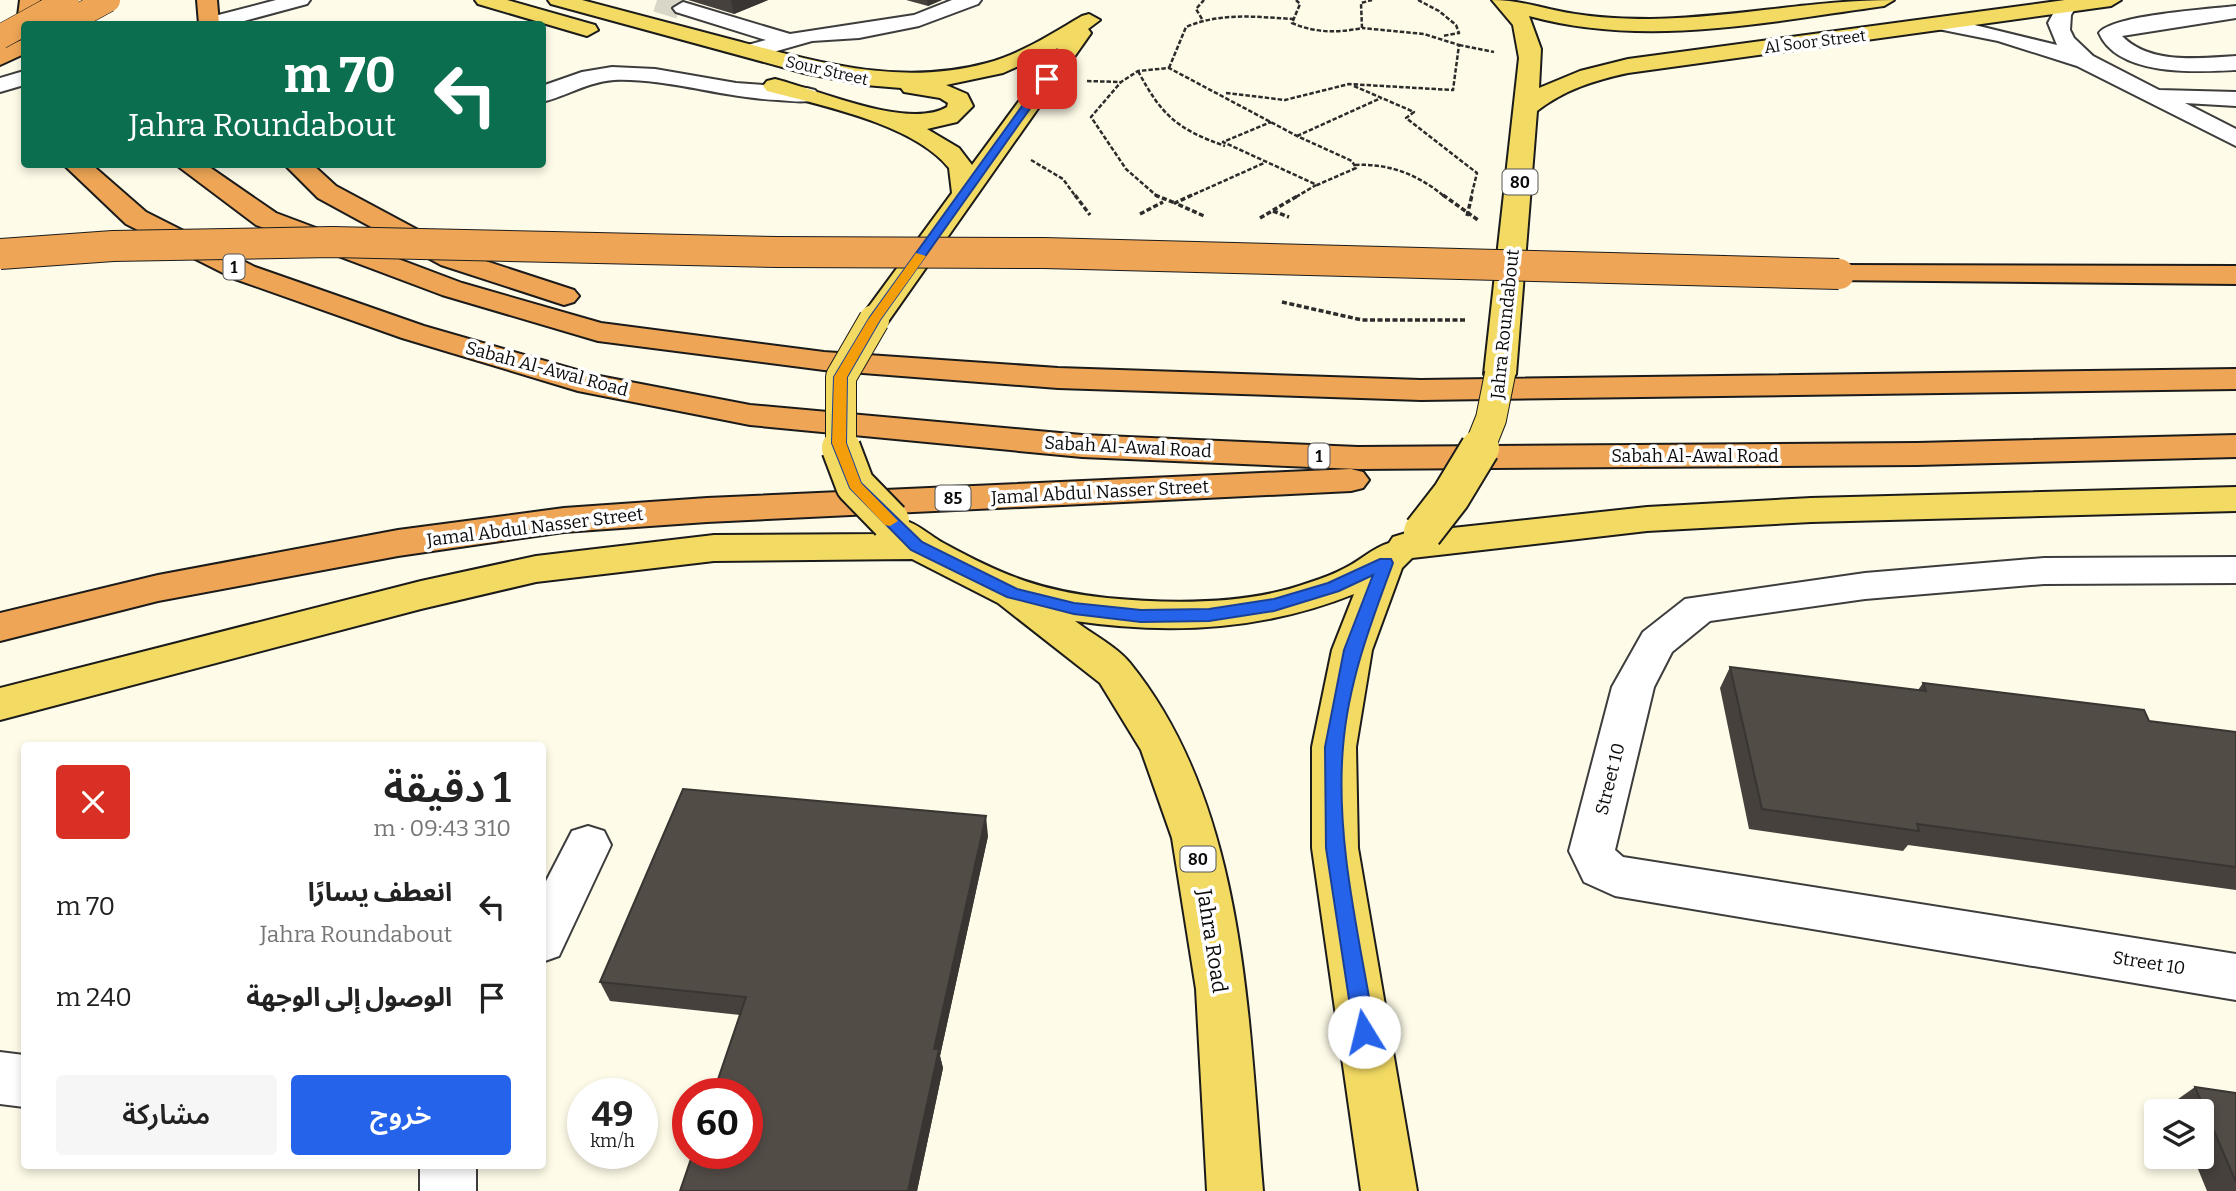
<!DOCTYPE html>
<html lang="ar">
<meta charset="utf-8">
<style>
body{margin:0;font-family:Bitter,"Noto Sans Arabic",serif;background:#f6f6f6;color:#222;direction:rtl;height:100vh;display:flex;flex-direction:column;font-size:26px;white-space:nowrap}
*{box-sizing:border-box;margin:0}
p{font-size:23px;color:#767676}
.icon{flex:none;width:38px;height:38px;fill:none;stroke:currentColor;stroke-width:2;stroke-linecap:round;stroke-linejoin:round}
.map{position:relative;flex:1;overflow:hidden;direction:ltr}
.side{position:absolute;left:21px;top:742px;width:525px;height:427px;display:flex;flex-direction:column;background:#fff;border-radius:7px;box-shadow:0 4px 10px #0003;direction:rtl}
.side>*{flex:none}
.hud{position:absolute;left:21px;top:21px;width:525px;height:147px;border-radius:7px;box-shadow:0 4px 10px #0003;direction:rtl;background:#0b6e4f;color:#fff;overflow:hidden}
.buttons{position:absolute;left:2144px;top:1099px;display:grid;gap:14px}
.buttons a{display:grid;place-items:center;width:70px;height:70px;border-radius:7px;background:#fff;box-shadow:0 4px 10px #0003;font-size:35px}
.speed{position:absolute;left:567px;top:1078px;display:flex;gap:14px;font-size:35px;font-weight:700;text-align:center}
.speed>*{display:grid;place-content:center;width:91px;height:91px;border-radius:50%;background:#fff;box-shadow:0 4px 10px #0003;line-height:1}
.speed small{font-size:18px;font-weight:400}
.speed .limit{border:10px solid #d22;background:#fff;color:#111}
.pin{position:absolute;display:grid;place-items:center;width:60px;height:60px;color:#fff;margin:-30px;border-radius:14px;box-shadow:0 4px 10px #0006}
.me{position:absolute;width:77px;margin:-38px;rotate:351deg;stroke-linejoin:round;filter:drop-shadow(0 0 5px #0008)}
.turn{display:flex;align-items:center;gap:24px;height:147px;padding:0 35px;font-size:32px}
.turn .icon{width:91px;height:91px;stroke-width:2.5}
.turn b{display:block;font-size:49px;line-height:60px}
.round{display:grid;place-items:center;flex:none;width:74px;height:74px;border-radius:7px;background:#f6f6f6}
.summary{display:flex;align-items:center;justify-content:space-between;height:119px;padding:0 35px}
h1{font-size:42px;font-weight:600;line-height:52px}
.primary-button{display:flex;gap:14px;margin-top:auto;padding:14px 35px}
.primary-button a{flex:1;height:80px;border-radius:7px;background:#2563eb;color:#fff;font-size:28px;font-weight:600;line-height:80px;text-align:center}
.primary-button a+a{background:#f6f6f6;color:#222}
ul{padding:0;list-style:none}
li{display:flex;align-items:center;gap:21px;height:91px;padding:0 35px}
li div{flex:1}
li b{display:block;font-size:26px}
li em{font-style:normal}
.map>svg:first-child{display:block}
</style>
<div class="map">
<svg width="2236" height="1191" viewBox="0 0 2236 1191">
<rect width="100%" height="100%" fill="#fefbe8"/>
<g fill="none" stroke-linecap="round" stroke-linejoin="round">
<path stroke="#d9d7c7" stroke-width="24" stroke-dasharray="24 11" stroke-linecap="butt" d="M 657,0 L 683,8"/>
<defs>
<g id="minor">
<path d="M 276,0 L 310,0 L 307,4 L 233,24 L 200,24 L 203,19 Z"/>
<path d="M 952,0 L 981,0 L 978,4 L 919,26 L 859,38 L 812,41 L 752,58 L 741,51 L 744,46 L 766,40 L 676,12 L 673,8 L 683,2 L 790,34 L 914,15 Z"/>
<path d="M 2066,1 L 2076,7 L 2071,15 L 2070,30 L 2074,38 L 2093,56 L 2159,90 L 2236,92 L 2236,106 L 2185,103 L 2236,129 L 2236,146 L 2077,66 L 1998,41 L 1938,29 L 1935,24 L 1946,18 L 2057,45 L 2048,23 L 2059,3 Z"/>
<path d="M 2236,6 L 2236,18 L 2122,36 C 2150,65 2200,58 2236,56 L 2236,70 C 2197,72 2118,77 2099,33 C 2112,15 2211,9 2236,6 Z"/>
<path d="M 612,67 L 655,69 L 736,83 L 807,88 L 815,90 L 819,95 L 815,100 C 803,103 791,101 778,100 C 723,98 668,78 614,80 C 587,82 567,96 542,102 L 542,86 L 582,72 Z"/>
<path d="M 24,71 L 24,85 L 0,92 L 0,78 Z"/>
<path d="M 2236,557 L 2236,583 L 2044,584 L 1865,599 L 1710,621 L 1672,652 L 1654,687 L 1615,850 L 1623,857 L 2236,954 L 2236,1000 L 1615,896 L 1584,882 L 1569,851 L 1612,687 L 1643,632 L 1685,599 L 1865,573 L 2044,558 Z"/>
<path d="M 588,826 L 604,831 L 611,845 L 559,956 L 542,962 L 542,889 L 572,831 Z"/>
<path d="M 0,1052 L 24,1055 L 24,1107 L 0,1104 Z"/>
<rect x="420" y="1166" width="56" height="25"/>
</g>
<g id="major">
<path d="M 475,0 L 507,0 L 595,25 L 598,30 L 587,36 L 478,4 Z"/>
<path d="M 548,0 L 582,0 C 635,14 688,28 741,42 C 823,64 902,86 987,63 C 1021,54 1051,34 1082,16 L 1089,14 L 1100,20 L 1088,29 L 1091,33 L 885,326 L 874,329 L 863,326 L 859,320 L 952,193 L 949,168 C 914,124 820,105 767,91 L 763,86 L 767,81 L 775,79 C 819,90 908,130 947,107 L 948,103 L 940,98 L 904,92 L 901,88 L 865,85 L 804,73 L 551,4 ZM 1058,48 L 972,165 L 959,148 L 927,129 L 957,122 L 973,106 L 967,94 L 946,85 L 1003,73 Z"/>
<path d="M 1492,0 C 1514,0 1532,5 1554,10 C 1585,17 1618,19 1650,19 C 1732,18 1812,0 1894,0 L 1884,6 C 1767,22 1645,48 1529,16 L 1541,49 L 1539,88 L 1580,71 L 1628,59 L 2065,0 L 2121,0 L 2111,6 L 1628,73 C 1595,80 1564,90 1537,111 L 1516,374 L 1511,381 L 1500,384 L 1489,381 L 1484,374 L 1519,58 L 1513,25 Z"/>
<path d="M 2236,487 L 2236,511 L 1811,522 L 1647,531 L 1412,558 L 1402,568 L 1372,650 L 1356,747 L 1358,848 L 1417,1191 L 1361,1191 L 1312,848 L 1312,747 L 1332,650 L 1354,594 C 1265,630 1169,635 1075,621 C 1092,634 1116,646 1130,663 C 1246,806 1248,1016 1263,1191 L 1207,1191 L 1196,989 L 1172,838 L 1141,750 L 1100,683 L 998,603 L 912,559 L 714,561 L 536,582 L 421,609 L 0,720 L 0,688 L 421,581 L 536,556 L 714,535 L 883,534 L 881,530 L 886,521 C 911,514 925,534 947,545 C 1004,576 1042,591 1107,598 C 1171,604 1247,605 1308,583 C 1320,579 1332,575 1343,569 C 1359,562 1372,548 1389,543 L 1393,537 L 1406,533 L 1647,507 L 1811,498 Z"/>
</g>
<g id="highway">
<path d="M 20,0 L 40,0 L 38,24 L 24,24 L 24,30 L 20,29 L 17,24 Z"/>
<path d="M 197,0 L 217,0 L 219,24 L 199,24 Z"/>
<path d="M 24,39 L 24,54 L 0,65 L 0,49 Z"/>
<path d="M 63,164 L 91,164 L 146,212 L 255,267 L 424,326 L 594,375 L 750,405 L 1082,435 L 1358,447 L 1917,443 L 2236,435 L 2236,457 L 1917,465 L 1358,469 L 1082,457 L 750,425 L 578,391 L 402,338 L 235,279 L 126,224 Z"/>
<path d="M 175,164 L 205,164 L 276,213 L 462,283 L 601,323 L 824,352 L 1058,368 L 1421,380 L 2236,369 L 2236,389 L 1421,400 L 1058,388 L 824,370 L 598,341 L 442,295 L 256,225 Z"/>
<path d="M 284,164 L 312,164 L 336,186 L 461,253 L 574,290 L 579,296 L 574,302 L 564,305 L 441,265 L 318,198 Z"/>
<path d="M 1839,265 L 2236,266 L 2236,284 L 1829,280 L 1825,274 L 1829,268 Z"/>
<path d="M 1351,469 L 1363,472 L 1369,480 L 1363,488 L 1351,491 L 707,522 L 564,532 L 398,556 L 158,601 L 0,641 L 0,613 L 158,575 L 398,530 L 564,508 L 707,498 Z"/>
</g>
</defs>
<use href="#minor" stroke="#3d3d3d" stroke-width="4"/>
<use href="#major" stroke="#1b1b1b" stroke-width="4"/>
<use href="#highway" stroke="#1b1b1b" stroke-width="4"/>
<g stroke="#2c2c2c" stroke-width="2.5" stroke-dasharray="4.5 2" stroke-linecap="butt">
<path d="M 1296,0 L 1300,4 L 1292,23 C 1315,33 1338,33 1362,28 L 1361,3 L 1372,0"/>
<path d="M 1418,0 L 1439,11 L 1456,25 L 1459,33 L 1442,36"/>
<path d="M 1202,19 L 1196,9 L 1204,0"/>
<path d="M 1459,45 L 1494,52"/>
<path d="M 1169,68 L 1186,27 C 1221,12 1257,17 1294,19"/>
<path d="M 1138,71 C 1162,116 1177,129 1225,146"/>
<path d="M 1087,81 L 1120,82"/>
<path d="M 1354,86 L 1414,112 L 1406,118 L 1477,173 L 1471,197"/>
<path d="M 1226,93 L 1285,100 L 1349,84 L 1453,90 L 1459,45 L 1424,34 L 1362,28"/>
<path d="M 1297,136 L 1381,98"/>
<path d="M 1031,160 L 1063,179 L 1076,197"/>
<path d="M 1355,165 C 1389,163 1419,175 1445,197"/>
<path d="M 1158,197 L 1126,169 L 1091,117 L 1121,82 L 1138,71 L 1169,68 L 1297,136 L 1352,161 L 1356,168 L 1317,185 L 1223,142 L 1271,122"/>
<path d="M 1188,197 L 1264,163"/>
<path d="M 1296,197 L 1316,185"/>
</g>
<g stroke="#2c2c2c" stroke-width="3.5" stroke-dasharray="5 2.5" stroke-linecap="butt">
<path d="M 1075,195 L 1090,215"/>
<path d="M 1155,195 L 1175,203"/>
<path d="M 1192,195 L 1175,203 L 1204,216"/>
<path d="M 1443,195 L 1478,220"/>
<path d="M 1273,211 L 1289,217"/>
<path d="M 1140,214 L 1163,202"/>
<path d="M 1467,216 L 1472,195"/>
<path d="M 1260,218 L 1299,195"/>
<path d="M 1282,302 L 1362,320 L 1466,320"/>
</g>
<use href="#minor" fill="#fff" fill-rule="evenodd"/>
<use href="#major" fill="#f3da63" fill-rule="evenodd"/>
<use href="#highway" fill="#eea656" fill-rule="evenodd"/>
<defs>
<g id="major-bridge-far1">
<path d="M 841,449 L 841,377 L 874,320"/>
<path d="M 1479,449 L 1491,419 L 1500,374"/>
</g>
<g id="major-bridge">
<path d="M 841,448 L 855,485 L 890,521"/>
<path d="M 1423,532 L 1451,496 L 1480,448"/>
</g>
<g id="highway-bridge-far1">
<path d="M 64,24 L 108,0"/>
<path d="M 0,37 L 67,0"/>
</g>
<path id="highway-bridge" d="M 0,254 L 113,246 L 332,242 L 777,252 L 1044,253 L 1839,274"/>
</defs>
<use href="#major-bridge-far1" stroke="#1b1b1b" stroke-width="32" stroke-linecap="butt"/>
<use href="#major-bridge" stroke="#1b1b1b" stroke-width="42" stroke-linecap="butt"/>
<use href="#highway-bridge-far1" stroke="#1b1b1b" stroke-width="25" stroke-linecap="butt"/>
<use href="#highway-bridge" stroke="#1b1b1b" stroke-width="32" stroke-linecap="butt"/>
<use href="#major-bridge-far1" stroke="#f3da63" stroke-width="30"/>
<use href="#major-bridge" stroke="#f3da63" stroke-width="38"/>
<use href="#highway-bridge-far1" stroke="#eea656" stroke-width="24"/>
<use href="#highway-bridge" stroke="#eea656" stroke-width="30"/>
</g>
<g fill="#47413d">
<path d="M 688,0 L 768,0 L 734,14 Z"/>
<path d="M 906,0 L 942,0 L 928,6 Z"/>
<path d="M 1730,667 L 1918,690 L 1923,683 L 2149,721 L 2236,732 L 2236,890 L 1908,845 L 1903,851 L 1749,829 L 1720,688 Z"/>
<path d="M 988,836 L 940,1056 L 943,1068 L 917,1191 L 680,1191 L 740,1015 L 610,1001 L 600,982 Z"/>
<path d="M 2195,1087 L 2236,1093 L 2236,1191 L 2207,1191 L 2193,1157 L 2202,1157 L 2202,1111 L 2174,1111 L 2171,1104 Z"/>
</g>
<g fill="#393532">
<path d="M 731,0 L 768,0 L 734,14 Z"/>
<path d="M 927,0 L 942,0 L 928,6 Z"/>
<path d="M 986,816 L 988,836 L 940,1056 L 943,1068 L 917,1191 L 908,1191 L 934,1049 Z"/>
</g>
<g fill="#524c47" stroke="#393532" stroke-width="2">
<path d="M 1730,667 L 1926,691 L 1923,683 L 2144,710 L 2149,721 L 2236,732 L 2236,867 L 1917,824 L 1919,831 L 1762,809 Z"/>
<path d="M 683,789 L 986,816 L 934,1049 L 939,1049 L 908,1191 L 680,1191 L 693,1153 L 747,1153 L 747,1094 L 713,1094 L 746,997 L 600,982 Z"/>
<path d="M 2195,1087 L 2236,1093 L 2236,1182 Z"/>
</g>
<path fill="#2563eb" stroke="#184099" stroke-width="2" d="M 1043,77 L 1051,79 L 880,320 L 847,377 L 846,443 L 861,483 L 922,542 L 1017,589 L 1074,603 L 1141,610 L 1209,609 L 1274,599 L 1328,583 L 1380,559 L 1391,559 L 1393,563 C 1371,622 1348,683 1343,747 C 1335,842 1360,939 1375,1032 L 1372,1040 L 1364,1043 L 1357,1040 L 1354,1032 L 1326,848 L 1325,747 L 1344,650 L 1373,575 L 1339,591 L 1274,611 L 1209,621 L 1141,622 L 1074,614 L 1007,597 L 911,550 L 850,488 L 832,443 L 834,377 L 870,317 Z"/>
<path fill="#f59e0b" d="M 916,253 L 926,256 L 880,320 L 847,377 L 846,443 L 861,483 L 898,521 L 890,526 L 885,525 L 850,488 L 832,443 L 834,377 L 868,320 Z"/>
<g text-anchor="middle" stroke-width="7" stroke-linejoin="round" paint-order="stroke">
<g font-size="16" fill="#0a0a0a" stroke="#fff">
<text transform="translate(1815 41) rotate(-7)" y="6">Al Soor Street</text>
<text transform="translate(827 70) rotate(13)" y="6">Sour Street</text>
</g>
<g fill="#fff" stroke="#545454" stroke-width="2">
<rect x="1502.5" y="169.5" width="35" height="25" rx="5"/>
<rect x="223.5" y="254.5" width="21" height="25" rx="5"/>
<rect x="1308.5" y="443.5" width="21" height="25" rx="5"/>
<rect x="935.5" y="485.5" width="35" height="25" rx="5"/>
<rect x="1180.5" y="846.5" width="35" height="25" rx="5"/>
</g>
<g font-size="16" font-weight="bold" fill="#0a0a0a">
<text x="1520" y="188">80</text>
<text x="234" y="273">1</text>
<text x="1319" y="462">1</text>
<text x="953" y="504">85</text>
<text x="1198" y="865">80</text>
</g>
<g font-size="18" fill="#0a0a0a" stroke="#fff">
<text transform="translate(1505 324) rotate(-84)" y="6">Jahra Roundabout</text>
<text transform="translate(547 369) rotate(15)" y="6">Sabah Al-Awal Road</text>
<text transform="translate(1128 447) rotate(3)" y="6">Sabah Al-Awal Road</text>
<text x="1695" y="462">Sabah Al-Awal Road</text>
<text transform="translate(1100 492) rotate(-3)" y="6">Jamal Abdul Nasser Street</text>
<text transform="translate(535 527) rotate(-7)" y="6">Jamal Abdul Nasser Street</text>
<text transform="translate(1610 779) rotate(-76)" y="6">Street 10</text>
<text transform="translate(2149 963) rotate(9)" y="6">Street 10</text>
</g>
<g font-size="21" fill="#0a0a0a" stroke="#fff">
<text transform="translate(1212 941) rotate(81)" y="7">Jahra Road</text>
</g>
</g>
</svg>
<div class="buttons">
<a><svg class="icon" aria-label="layers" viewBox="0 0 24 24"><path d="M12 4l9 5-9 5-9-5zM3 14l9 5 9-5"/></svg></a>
</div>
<div class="speed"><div>49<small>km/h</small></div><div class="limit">60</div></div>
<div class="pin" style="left:1047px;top:79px;background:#d93025"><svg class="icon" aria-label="arrive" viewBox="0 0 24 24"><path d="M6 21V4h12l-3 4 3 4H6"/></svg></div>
<svg class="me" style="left:1364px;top:1032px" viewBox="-20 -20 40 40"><circle r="19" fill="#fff"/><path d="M0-13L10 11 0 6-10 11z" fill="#2563eb"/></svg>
<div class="hud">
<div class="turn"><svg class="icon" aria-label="left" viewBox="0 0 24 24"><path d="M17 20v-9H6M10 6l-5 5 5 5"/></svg><div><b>70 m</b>Jahra Roundabout</div></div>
</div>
<section class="side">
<div class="summary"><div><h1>1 دقيقة</h1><p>310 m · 09:43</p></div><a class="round" style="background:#d93025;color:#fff"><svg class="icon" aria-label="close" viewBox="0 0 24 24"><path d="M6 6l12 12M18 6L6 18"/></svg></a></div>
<ul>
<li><svg class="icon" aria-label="left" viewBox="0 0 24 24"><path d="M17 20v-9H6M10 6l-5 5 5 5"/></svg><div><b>انعطف يسارًا</b><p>Jahra Roundabout</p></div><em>70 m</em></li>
<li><svg class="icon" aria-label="arrive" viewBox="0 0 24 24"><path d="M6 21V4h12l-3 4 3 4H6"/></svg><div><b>الوصول إلى الوجهة</b></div><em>240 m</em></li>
</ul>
<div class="primary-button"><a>خروج</a><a>مشاركة</a></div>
</section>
</div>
